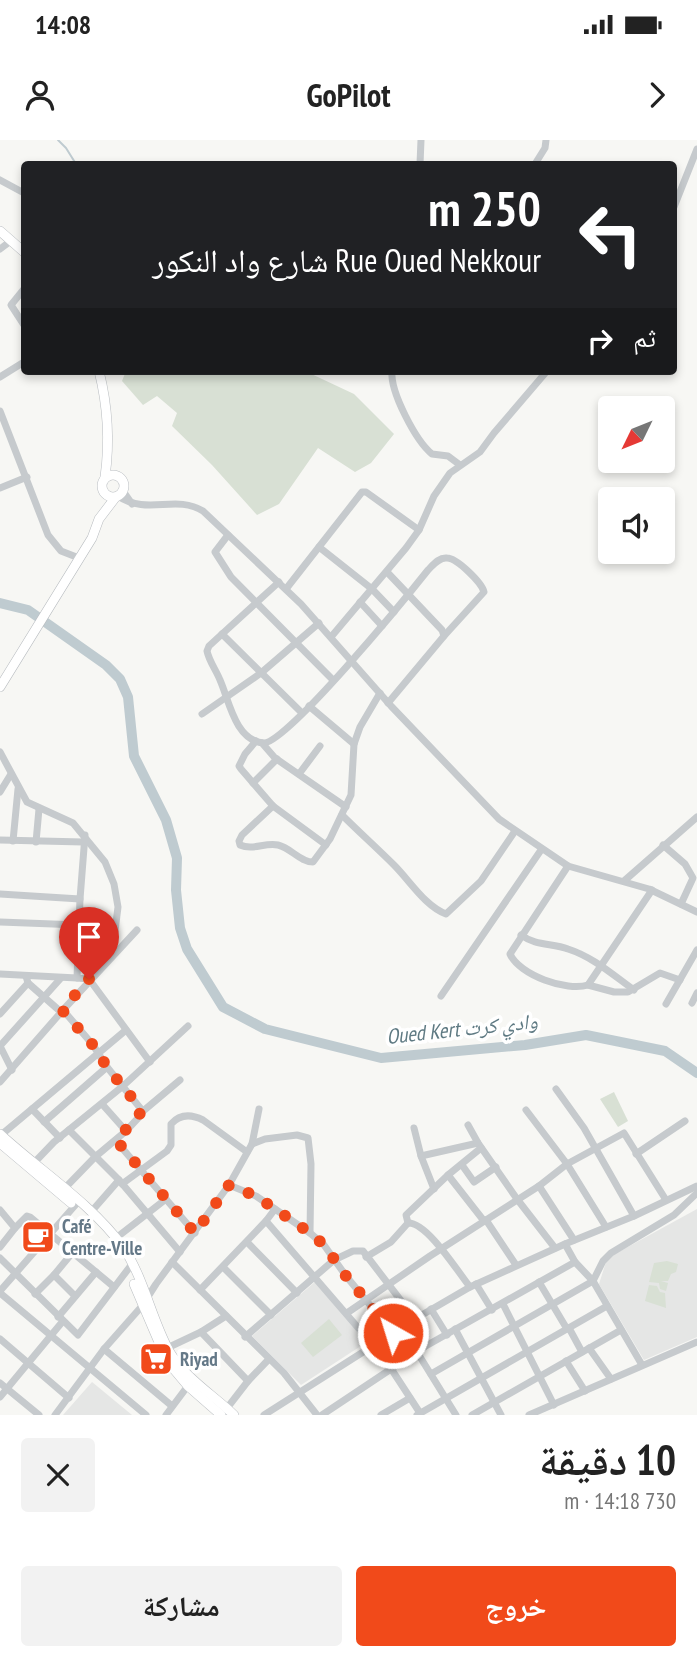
<!DOCTYPE html>
<html lang="ar">
<meta charset="utf-8">
<style>
body{margin:0;font-family:"PT Sans Narrow","Noto Naskh Arabic",sans-serif;background:#f2f2f2;color:#222;direction:rtl;height:100vh;display:flex;flex-direction:column;font-size:26px;white-space:nowrap}
*{box-sizing:border-box;margin:0}
p{font-size:23px;color:#767676}
.icon{flex:none;width:38px;height:38px;fill:none;stroke:currentColor;stroke-width:2;stroke-linecap:round;stroke-linejoin:round}
.map{position:relative;height:1275px;overflow:hidden;direction:ltr}
.sheet{display:flex;flex-direction:column;background:#fff;flex:1}
.sheet>*{flex:none}
.guide{position:absolute;left:21px;top:21px;width:656px;height:214px;border-radius:7px;box-shadow:0 4px 10px #0003;direction:rtl;background:#202124;color:#fff;overflow:hidden}
.needle{width:46px;rotate:227deg}
.tools{position:absolute;left:598px;top:256px;display:grid;gap:14px}
.tools a{display:grid;place-items:center;width:77px;height:77px;border-radius:7px;background:#fff;box-shadow:0 4px 10px #0003;font-size:35px}
.pin{position:absolute;display:grid;place-items:center;width:60px;height:60px;color:#fff;margin:-72px -30px;border-radius:50% 50% 50% 0;rotate:-45deg;box-shadow:0 0 7px #0007}
.pin .icon{rotate:45deg}
.me{position:absolute;width:77px;margin:-38px;rotate:321deg;stroke-linejoin:round;filter:drop-shadow(0 0 5px #0008)}
.turn{display:flex;align-items:center;gap:24px;height:147px;padding:0 21px;font-size:32px}
.turn .icon{width:91px;height:91px;stroke-width:2.5}
.turn b{display:block;font-size:49px;line-height:60px}
.then{display:flex;align-items:center;height:66px;padding:0 21px;background:#0003;gap:14px;font-size:26px}
.round{display:grid;place-items:center;flex:none;width:74px;height:74px;border-radius:7px;background:#f2f2f2}
.overview{display:flex;align-items:center;justify-content:space-between;height:119px;padding:0 21px}
h1{font-size:42px;font-weight:700;line-height:52px}
.action{display:flex;gap:14px;margin-top:auto;padding:14px 21px}
.action a{flex:1;height:80px;border-radius:7px;background:#f14a1a;color:#fff;font-size:28px;font-weight:700;line-height:80px;text-align:center}
.action a+a{background:#f2f2f2;color:#222}
.status{display:flex;justify-content:space-between;align-items:center;height:49px;padding:0 35px;background:#fff;direction:ltr}
.status svg{height:19px;fill:currentColor}
header{display:flex;justify-content:space-between;align-items:center;height:91px;padding:0 21px;background:#fff;font-size:32px;font-weight:700}
.map>svg:first-child{display:block}
</style>
<div class="status"><b>14:08</b><svg viewBox="0 0 49 12"><path d="M0 12V9h3v3zM5 12V6h3v6zM10 12V3h3v9zM15 12V0h3v12zM26 1h20v11H26zM47 4h2v5h-2z"/></svg></div>
<header><svg class="icon" aria-label="forward" viewBox="0 0 24 24"><path d="M9 5l7 7-7 7"/></svg>GoPilot<svg class="icon" aria-label="person" viewBox="0 0 24 24"><circle cx="12" cy="8" r="4"/><path d="M4 21q1-7 8-7t8 7"/></svg></header>
<div class="map">
<svg width="697" height="1275" viewBox="0 0 697 1275">
<rect width="100%" height="100%" fill="#f7f7f4"/>
<g fill="#e5e6e5">
<path d="M 697,1069 L 697,1197 L 644,1220 L 599,1144 L 606,1122 L 615,1114 Z"/>
<path d="M 316,1141 L 367,1202 L 301,1245 L 252,1196 Z"/>
<path d="M 92,1242 L 132,1275 L 63,1275 Z"/>
</g>
<g fill="#d8e0d4">
<path d="M 126,231 L 305,231 L 354,254 L 394,294 L 371,323 L 355,332 L 318,308 L 279,364 L 257,375 L 212,325 L 172,286 L 177,273 L 157,256 L 143,265 L 122,241 Z"/>
<path d="M 614,952 L 628,981 L 618,987 L 600,959 Z"/>
<path d="M 667,1121 L 678,1124 L 676,1132 L 671,1134 L 668,1141 L 661,1141 L 668,1143 L 666,1151 L 660,1149 L 659,1143 L 649,1142 L 654,1123 Z"/>
<path d="M 649,1145 L 657,1146 L 660,1152 L 665,1153 L 666,1168 L 645,1161 Z"/>
<path d="M 329,1179 L 342,1195 L 313,1217 L 301,1203 Z"/>
</g>
<g fill="none" stroke-linecap="round" stroke-linejoin="round">
<path stroke="#bfcbd0" stroke-width="2" d="M 58,0 L 66,8 L 76,24"/>
<path stroke="#bfcbd0" stroke-width="10" d="M 0,463 L 28,470 L 106,525 L 120,539 L 128,557 L 134,616 L 166,680 L 177,718 L 176,750 L 180,788 L 187,809 L 223,867 L 265,889 L 381,918 L 525,905 L 586,895 L 665,911 L 697,933"/>
<defs>
<g id="major">
<path d="M 0,91 L 24,112"/>
<path d="M 99,231 C 108,267 110,301 105,337"/>
<circle cx="113" cy="346" r="11"/>
<path d="M 0,547 L 92,398 L 99,379 L 115,358"/>
<path d="M 0,994 C 39,1030 92,1064 123,1107 C 144,1138 151,1178 169,1211 C 185,1238 212,1254 234,1275"/>
<path d="M 0,1003 L 71,1063"/>
<path d="M 134,1144 L 167,1221 L 188,1246 L 221,1275"/>
</g>
</defs>
<use href="#major" stroke="#b9bdc1" stroke-width="10"/>
<g stroke="#c6cacd" stroke-width="7">
<path d="M 420,24 L 421,0"/>
<path d="M 535,24 L 545,8 L 546,0"/>
<path d="M 0,40 L 24,53"/>
<path d="M 674,67 L 697,9"/>
<path d="M 0,109 L 12,100"/>
<path d="M 24,149 L 11,165 L 24,185"/>
<path d="M 392,231 C 390,252 416,301 432,314 L 448,316 L 460,325"/>
<path d="M 0,237 L 24,222"/>
<path d="M 0,271 L 48,395 L 61,411 L 79,418"/>
<path d="M 0,348 L 27,337"/>
<path d="M 123,351 L 132,364"/>
<path d="M 118,356 C 148,376 175,354 203,371 L 301,464 L 391,566 L 499,679 L 568,726 L 649,749 L 697,772"/>
<path d="M 228,395 L 215,412 L 231,437 L 333,540"/>
<path d="M 319,407 L 372,449 L 394,472"/>
<path d="M 387,432 L 442,490 L 444,496 L 388,563"/>
<path d="M 279,442 L 209,506 L 207,511 C 209,521 216,530 220,540 C 229,560 235,600 263,603 C 285,606 409,454 428,430 C 433,425 439,417 447,418 C 457,418 482,443 484,452 L 444,496"/>
<path d="M 286,449 L 362,352 L 366,352 L 419,390"/>
<path d="M 360,462 L 382,486"/>
<path d="M 222,494 L 302,573"/>
<path d="M 331,497 L 406,408 L 419,390 L 434,356 L 450,333 L 480,312 L 494,293 L 547,231"/>
<path d="M 309,566 L 354,604"/>
<path d="M 202,574 L 261,533 L 319,483"/>
<path d="M 256,601 L 245,614 L 239,626 L 241,629 L 273,666 L 326,705"/>
<path d="M 262,603 L 275,618 L 346,667"/>
<path d="M 0,612 L 27,662 L 73,683 L 105,722 L 114,744 L 118,767 L 112,815"/>
<path d="M 299,634 L 320,606"/>
<path d="M 253,643 L 277,619"/>
<path d="M 0,652 L 11,634"/>
<path d="M 273,666 L 242,695 L 239,701 L 240,705 C 253,711 265,702 278,705 C 291,708 300,722 313,722 L 330,699 L 351,655 L 354,604 L 360,587 L 380,553"/>
<path d="M 342,675 C 359,692 377,708 394,725 C 410,741 425,766 446,774 L 481,741 L 515,691"/>
<path d="M 0,700 L 83,702"/>
<path d="M 13,701 L 18,649"/>
<path d="M 36,702 L 39,669"/>
<path d="M 663,705 L 685,724 L 693,738 L 681,764"/>
<path d="M 568,726 L 510,814 C 519,835 567,852 588,845 L 652,750"/>
<path d="M 624,741 L 697,677"/>
<path d="M 0,754 L 80,759 L 85,695"/>
<path d="M 0,782 L 79,785 L 77,838 L 89,839 L 150,922"/>
<path d="M 79,785 L 80,759"/>
<path d="M 521,795 C 536,806 552,803 568,809 C 593,817 613,835 634,850"/>
<path d="M 0,834 L 77,838"/>
<path d="M 26,836 L 28,843 L 61,872"/>
<path d="M 588,845 L 614,852 L 628,852 L 660,833 L 680,840"/>
<path d="M 441,856 L 541,710"/>
<path d="M 692,863 L 697,853"/>
<path d="M 666,864 L 697,810"/>
<path d="M 0,874 L 28,843"/>
<path d="M 0,906 L 61,838"/>
<path d="M 0,906 L 12,930"/>
<path d="M 0,942 L 63,870"/>
<path d="M 556,949 L 584,988 L 634,1076"/>
<path d="M 32,969 L 60,998"/>
<path d="M 526,970 L 567,1024 L 606,1087"/>
<path d="M 142,972 L 180,940"/>
<path d="M 44,982 L 107,927"/>
<path d="M 468,985 L 478,1003 L 517,1059 L 555,1108"/>
<path d="M 414,988 L 421,1016 L 434,1049"/>
<path d="M 69,990 L 119,1040 L 180,1112"/>
<path d="M 126,991 L 140,976 L 141,969 L 107,927 L 93,905 L 63,870 L 137,790"/>
<path d="M 1,995 L 126,890"/>
<path d="M 116,1001 L 195,1093"/>
<path d="M 252,1004 L 259,969"/>
<path d="M 636,1014 L 685,981"/>
<path d="M 421,1016 L 478,1003"/>
<path d="M 32,1025 L 54,1002 L 123,946 L 188,886"/>
<path d="M 462,1025 L 474,1042 L 496,1027"/>
<path d="M 448,1035 L 484,1081"/>
<path d="M 122,1044 L 167,1011 L 171,1005 L 171,984 C 180,974 191,974 203,980 L 247,1012"/>
<path d="M 229,1045 L 256,1056 L 310,1093 L 324,1105 L 346,1136 L 393,1193"/>
<path d="M 539,1046 L 574,1100"/>
<path d="M 64,1049 L 95,1017 L 126,991 L 102,964"/>
<path d="M 275,1069 L 266,1081 L 373,1205"/>
<path d="M 0,1070 L 15,1088 L 0,1107"/>
<path d="M 91,1072 L 119,1040"/>
<path d="M 486,1080 L 516,1125"/>
<path d="M 408,1083 L 406,1075 L 448,1035 L 481,1008"/>
<path d="M 15,1088 L 27,1076 L 30,1077 L 114,1147"/>
<path d="M 116,1098 L 166,1059"/>
<path d="M 247,1102 L 297,1153"/>
<path d="M 565,1104 L 575,1122 L 593,1141 L 642,1225"/>
<path d="M 366,1117 L 391,1102 L 408,1083 C 427,1082 458,1132 470,1147"/>
<path d="M 0,1118 L 78,1195 L 132,1124"/>
<path d="M 172,1122 L 284,1233 L 317,1275"/>
<path d="M 223,1127 L 271,1175"/>
<path d="M 54,1135 L 73,1112"/>
<path d="M 539,1142 L 567,1189"/>
<path d="M 476,1144 L 492,1170"/>
<path d="M 200,1150 L 266,1081"/>
<path d="M 0,1151 L 78,1062"/>
<path d="M 0,1153 L 146,1275"/>
<path d="M 35,1154 L 54,1135 L 75,1156"/>
<path d="M 503,1164 L 554,1265"/>
<path d="M 431,1169 L 447,1195"/>
<path d="M 347,1173 L 430,1116 L 539,1046 L 567,1024 L 624,993 L 666,1060"/>
<path d="M 58,1177 L 96,1132"/>
<path d="M 409,1183 L 424,1207"/>
<path d="M 569,1188 L 582,1212"/>
<path d="M 455,1189 L 501,1275"/>
<path d="M 201,1192 L 248,1241"/>
<path d="M 245,1197 L 334,1120 L 353,1111 L 363,1111 L 415,1179"/>
<path d="M 0,1199 L 69,1258"/>
<path d="M 375,1204 L 420,1273"/>
<path d="M 589,1208 L 611,1239"/>
<path d="M 104,1209 L 172,1266"/>
<path d="M 165,1209 L 201,1192 L 226,1176"/>
<path d="M 417,1212 L 456,1275"/>
<path d="M 566,1221 L 585,1251"/>
<path d="M 431,1234 L 593,1141 L 603,1121 L 611,1113 L 674,1075 L 697,1053"/>
<path d="M 0,1243 L 39,1275"/>
<path d="M 0,1257 L 63,1181"/>
<path d="M 224,1272 L 248,1241 L 269,1219"/>
<path d="M 55,1275 L 104,1209 L 142,1166 L 156,1144 L 229,1045 L 252,1004 L 265,999 L 297,995 L 308,998 L 311,1024 L 310,1093"/>
<path d="M 166,1275 L 190,1243"/>
<path d="M 264,1275 L 415,1179 L 470,1147 L 565,1104 L 634,1076 L 697,1046"/>
<path d="M 322,1275 L 424,1207 L 575,1122"/>
<path d="M 381,1275 L 410,1258"/>
<path d="M 417,1275 L 607,1166"/>
<path d="M 472,1275 L 621,1190"/>
<path d="M 529,1275 L 697,1202"/>
</g>
<use href="#major" stroke="#fff" stroke-width="9"/>
</g>
<g fill="none" stroke-linecap="round" stroke-linejoin="round">
<path stroke="#f14a1a" stroke-width="12" stroke-dasharray="0 21.6" d="M 89,839 L 62,870 L 93,905 L 107,927 L 141,969 L 139,976 L 116,1000 L 195,1093 L 229,1045 L 256,1056 L 310,1093 L 324,1105 L 346,1136 L 393,1193"/>
</g>
<defs>
<symbol id="cafe-square" viewBox="-11 -11 22 22"><rect x="-9" y="-9" width="18" height="18" rx="4" fill="#f14a1a" stroke="#fff"/><path d="M-5.5-4.5H6V0H3Q3 3.5 0 3.5H-2.5Q-5.5 3.5-5.5 0ZM3-3.2v2h1.7v-2ZM-6 4.5H4V6H-6Z" fill="#fff"/></symbol>
<symbol id="supermarket-square" viewBox="-11 -11 22 22"><rect x="-9" y="-9" width="18" height="18" rx="4" fill="#f14a1a" stroke="#fff"/><path d="M-6-5.5h2.5l.6 2H6L4.5 2H-2.5L-4.4-4H-6ZM-1.5 3.2a1.3 1.3 0 1 0 .1 0ZM3 3.2a1.3 1.3 0 1 0 .1 0Z" fill="#fff"/></symbol>
</defs>
<g fill-rule="evenodd">
<use href="#cafe-square" x="19" y="1078" width="38" height="38"/>
<use href="#supermarket-square" x="137" y="1200" width="38" height="38"/>
</g>
<g text-anchor="middle" stroke-width="7" stroke-linejoin="round" paint-order="stroke">
<g font-size="19" font-weight="bold" fill="#647887" stroke="#fff" text-anchor="start">
<text x="62" y="1093">Café<tspan x="62" dy="22">Centre-Ville</tspan></text>
<text x="180" y="1226">Riyad</text>
</g>
<g font-size="21" font-style="italic" fill="#5f7a83" stroke="#fff">
<text transform="translate(462 889) rotate(-6)" y="7">Oued Kert وادي كرت</text>
</g>
</g>
</svg>
<div class="tools">
<a><svg class="needle" viewBox="-14 -14 28 28"><path d="M0-13l5 13h-10z" fill="#e53935"/><path d="M0 13l5-13h-10z" fill="#767676"/></svg></a>
<a><svg class="icon" aria-label="sound" viewBox="0 0 24 24"><path d="M4 9h4l5-4v14l-5-4H4zM17 9q2 3 0 6"/></svg></a>
</div>
<div class="pin" style="left:89px;top:839px;background:#d93025"><svg class="icon" aria-label="arrive" viewBox="0 0 24 24"><path d="M6 21V4h12l-3 4 3 4H6"/></svg></div>
<svg class="me" style="left:393px;top:1193px" viewBox="-20 -20 40 40"><circle r="17" fill="#f14a1a" stroke="#fff" stroke-width="3"/><path d="M0-11L8 9 0 5-8 9z" fill="#fff"/></svg>
<div class="guide">
<div class="turn"><svg class="icon" aria-label="left" viewBox="0 0 24 24"><path d="M17 20v-9H6M10 6l-5 5 5 5"/></svg><div><b>250 m</b>Rue Oued Nekkour شارع واد النکور</div></div>
<div class="then">ثم<svg class="icon" aria-label="right" viewBox="0 0 24 24"><path d="M7 20v-9h11M14 6l5 5-5 5"/></svg></div>
</div>
</div>
<section class="sheet">
<div class="overview"><div><h1>10 دقيقة</h1><p>730 m · 14:18</p></div><a class="round"><svg class="icon" aria-label="close" viewBox="0 0 24 24"><path d="M6 6l12 12M18 6L6 18"/></svg></a></div>
<div class="action"><a>خروج</a><a>مشاركة</a></div>
</section>
